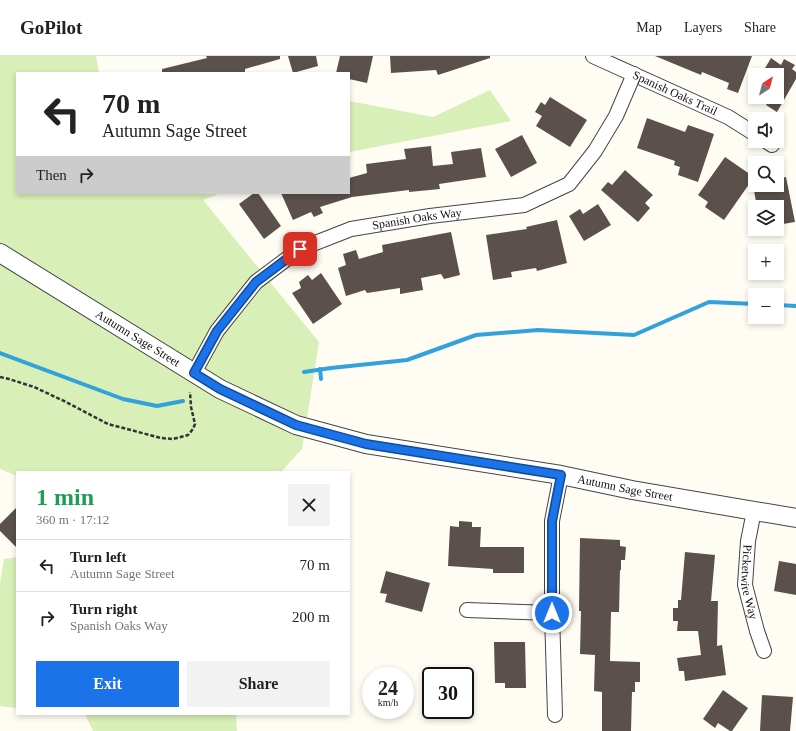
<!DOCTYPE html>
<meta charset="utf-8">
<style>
body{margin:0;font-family:"Times New Roman",serif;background:#f2f2f2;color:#222;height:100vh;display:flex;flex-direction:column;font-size:15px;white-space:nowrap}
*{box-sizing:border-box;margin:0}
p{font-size:13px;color:#767676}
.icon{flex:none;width:22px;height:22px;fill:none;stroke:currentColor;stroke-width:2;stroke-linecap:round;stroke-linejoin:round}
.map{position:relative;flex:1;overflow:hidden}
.side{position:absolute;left:16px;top:415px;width:334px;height:244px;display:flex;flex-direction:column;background:#fff;border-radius:0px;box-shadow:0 2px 6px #0003}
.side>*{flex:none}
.hud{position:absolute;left:16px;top:16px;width:334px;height:122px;border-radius:0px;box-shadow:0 2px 6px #0003;background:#fff;color:#222;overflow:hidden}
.needle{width:26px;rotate:36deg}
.tools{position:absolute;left:748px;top:12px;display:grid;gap:8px}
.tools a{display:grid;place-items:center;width:36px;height:36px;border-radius:0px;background:#fff;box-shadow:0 2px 6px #0003;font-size:20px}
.speed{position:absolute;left:362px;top:611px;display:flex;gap:8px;font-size:20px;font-weight:700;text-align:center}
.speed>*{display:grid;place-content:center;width:52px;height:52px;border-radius:50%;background:#fff;box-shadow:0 2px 6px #0003;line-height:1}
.speed small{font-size:10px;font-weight:400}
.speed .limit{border:2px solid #111;border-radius:6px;background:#fff;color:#111}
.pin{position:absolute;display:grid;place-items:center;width:34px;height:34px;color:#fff;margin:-17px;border-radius:8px;box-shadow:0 2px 6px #0006}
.me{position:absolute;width:44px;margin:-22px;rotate:0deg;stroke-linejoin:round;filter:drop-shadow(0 0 3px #0008)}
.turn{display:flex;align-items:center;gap:14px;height:84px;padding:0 20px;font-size:18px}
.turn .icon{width:52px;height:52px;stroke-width:2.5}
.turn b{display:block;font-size:28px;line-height:34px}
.then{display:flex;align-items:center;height:38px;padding:0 20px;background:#0003;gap:8px;font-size:15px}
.round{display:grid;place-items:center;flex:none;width:42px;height:42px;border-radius:0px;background:#f2f2f2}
.headline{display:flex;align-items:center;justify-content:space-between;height:68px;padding:0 20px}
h1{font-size:24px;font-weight:700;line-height:30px;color:#1e9e55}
.primary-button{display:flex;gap:8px;margin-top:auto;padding:8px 20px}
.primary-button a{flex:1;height:46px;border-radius:0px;background:#1a73e8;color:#fff;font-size:16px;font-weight:700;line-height:46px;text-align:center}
.primary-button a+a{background:#f2f2f2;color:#222}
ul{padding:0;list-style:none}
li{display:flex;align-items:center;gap:12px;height:52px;padding:0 20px;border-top:1px solid #e0e0e0}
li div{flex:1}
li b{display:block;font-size:15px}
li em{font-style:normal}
header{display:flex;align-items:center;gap:24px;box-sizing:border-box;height:56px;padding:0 20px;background:#fff;border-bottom:1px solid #e0e0e0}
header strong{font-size:19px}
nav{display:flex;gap:22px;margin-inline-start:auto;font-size:14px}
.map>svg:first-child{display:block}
</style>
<header>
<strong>GoPilot</strong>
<nav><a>Map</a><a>Layers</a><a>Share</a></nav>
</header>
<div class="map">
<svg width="796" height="675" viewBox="0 0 796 675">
<rect width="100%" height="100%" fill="#fffcf4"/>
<g fill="#d8efb8">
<path d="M 0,0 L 96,0 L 99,17 L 17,17 L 17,137 L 221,137 L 203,144 L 319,286 L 302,393 L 281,416 L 17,416 L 17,420 L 0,413 Z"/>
<path d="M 490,34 L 511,65 L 349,96 L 349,45 L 433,61 Z"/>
<path d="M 17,501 L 17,652 L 0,650 L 0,528 L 4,503 Z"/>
<path d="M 85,658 L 236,658 L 237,675 L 93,675 Z"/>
</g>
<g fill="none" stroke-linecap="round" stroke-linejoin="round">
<g stroke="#31a2dc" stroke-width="4">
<path d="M 777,249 L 796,250"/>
<path d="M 0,297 L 123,343 L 157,350 L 183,345"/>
<path d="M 320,313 L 321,323"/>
<path d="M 304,316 L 331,312 L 407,304 L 476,279 L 538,274 L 634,279 L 709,246 L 755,248"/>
</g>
</g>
<g fill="#5b504b">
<path d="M 206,0 L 280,0 L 280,3 L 245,13 L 245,17 L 162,17 L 162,13 L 207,2 Z"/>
<path d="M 288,0 L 316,0 L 318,10 L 293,17 Z"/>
<path d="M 340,0 L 373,0 L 367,27 L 349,23 L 349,17 L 336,17 Z"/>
<path d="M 390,0 L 490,0 L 490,2 L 438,19 L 436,14 L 391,17 Z"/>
<path d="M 655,0 L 752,0 L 738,37 L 727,33 L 729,27 L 702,16 L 701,19 Z"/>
<path d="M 771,2 L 781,9 L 784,3 L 795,9 L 792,13 L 796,16 L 796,23 L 777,56 L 766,49 L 771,41 L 777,41 L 777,19 L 761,19 Z"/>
<path d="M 550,41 L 587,64 L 570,91 L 536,70 L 542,60 L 535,56 L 541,46 L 545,49 Z"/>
<path d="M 647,62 L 685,76 L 688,69 L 714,78 L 698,126 L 678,119 L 680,111 L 674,109 L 675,105 L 637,92 Z"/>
<path d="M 522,79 L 537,107 L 511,121 L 495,93 Z"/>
<path d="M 431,90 L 433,110 L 453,108 L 451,96 L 481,92 L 486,121 L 439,128 L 440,133 L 409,136 L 409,134 L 352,141 L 320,151 L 323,157 L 314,161 L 311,156 L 293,164 L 281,137 L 349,137 L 349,122 L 367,117 L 366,108 L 406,103 L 404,93 Z"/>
<path d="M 725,101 L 754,121 L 724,164 L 705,151 L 708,146 L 698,139 Z"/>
<path d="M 625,114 L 653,139 L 645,147 L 650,152 L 638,166 L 601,134 L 608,126 L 612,129 Z"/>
<path d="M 786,121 L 795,166 L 777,169 L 777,151 L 757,151 L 753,129 L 777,129 L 777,123 Z"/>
<path d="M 254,137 L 258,137 L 281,170 L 264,183 L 239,148 Z"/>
<path d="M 598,148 L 611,169 L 584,185 L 569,160 L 580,153 L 583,158 Z"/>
<path d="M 557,164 L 567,207 L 537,215 L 536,212 L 511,216 L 512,221 L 493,224 L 486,179 L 527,173 L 526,171 Z"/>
<path d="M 451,176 L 460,219 L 444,223 L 441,218 L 421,222 L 423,234 L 400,238 L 400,232 L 367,237 L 365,234 L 346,240 L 338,212 L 346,209 L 343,198 L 356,194 L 359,203 L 383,196 L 382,189 Z"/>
<path d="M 321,217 L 342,248 L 313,268 L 292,237 L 301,232 L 299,226 L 308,219 L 312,224 Z"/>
<path d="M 17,451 L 17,492 L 0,475 L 0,468 Z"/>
<path d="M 459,465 L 472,466 L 472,471 L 481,471 L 480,491 L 524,491 L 524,517 L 493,517 L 493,513 L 448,510 L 450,470 L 459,471 Z"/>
<path d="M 580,482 L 620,484 L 620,490 L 626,491 L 625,504 L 621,504 L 621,514 L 620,514 L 619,556 L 611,556 L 610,605 L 640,606 L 640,626 L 635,626 L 635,636 L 632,636 L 631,675 L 602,675 L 602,636 L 594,635 L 595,599 L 580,598 L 581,555 L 579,555 Z"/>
<path d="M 685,496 L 715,499 L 711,545 L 718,545 L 717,590 L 722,589 L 726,619 L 685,625 L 684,615 L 679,615 L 677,602 L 701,599 L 698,575 L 677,575 L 678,565 L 673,565 L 673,552 L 678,552 L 678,544 L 681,544 Z"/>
<path d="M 779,505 L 796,508 L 796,539 L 774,535 Z"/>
<path d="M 386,515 L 430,527 L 422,556 L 385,546 L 387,538 L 380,537 Z"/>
<path d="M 494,586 L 525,586 L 526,632 L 505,632 L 505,627 L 495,627 Z"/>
<path d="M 723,634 L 748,652 L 732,675 L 730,675 L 718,667 L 715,672 L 703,663 Z"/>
<path d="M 762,639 L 793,641 L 790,675 L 760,675 Z"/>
</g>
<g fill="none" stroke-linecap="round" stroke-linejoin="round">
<defs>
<g id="minor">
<path id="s1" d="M 593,0 L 728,61 L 755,78"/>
<path d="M 766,85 L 772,89"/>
<path id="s2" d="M 194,317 L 217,275 L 256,226 L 300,193 L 351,173 L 430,160 L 524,149 L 569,128 L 595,95 L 616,60 L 634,18"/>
<path id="s3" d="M 754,455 L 748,485 L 745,529 L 757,575 L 764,595"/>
<path d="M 467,554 L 552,557"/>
<path d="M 555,659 L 552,557 L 552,465 L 561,419"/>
</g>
<g id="tertiary">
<path id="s4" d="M 0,197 L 220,333 L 296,369 L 366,388 L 561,419 L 632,434 L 796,462"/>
</g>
</defs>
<use href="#minor" stroke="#444" stroke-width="16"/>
<use href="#tertiary" stroke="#444" stroke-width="20"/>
<path stroke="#333" stroke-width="2.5" stroke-dasharray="4 2" stroke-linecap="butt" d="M 0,321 L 9,323 L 34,331 L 64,345 L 108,368 L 161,382 L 173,383 L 188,379 L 193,373 L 195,368 L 191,351 L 190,336"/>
<use href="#minor" stroke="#fff" stroke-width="14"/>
<use href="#tertiary" stroke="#fff" stroke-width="18"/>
</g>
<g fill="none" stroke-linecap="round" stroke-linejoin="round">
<defs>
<path id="route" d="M 300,193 L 256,226 L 217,275 L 194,317 L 220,333 L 296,369 L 366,388 L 561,419 L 552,465 L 552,557"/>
</defs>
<use href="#route" stroke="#114b97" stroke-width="10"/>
<use href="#route" stroke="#1a73e8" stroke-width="7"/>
</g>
<g text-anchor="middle" stroke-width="4" stroke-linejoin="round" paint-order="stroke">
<g font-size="12" fill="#111" stroke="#fff">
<text dy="4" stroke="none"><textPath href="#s1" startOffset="90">Spanish Oaks Trail</textPath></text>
<text dy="4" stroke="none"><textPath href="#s2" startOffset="287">Spanish Oaks Way</textPath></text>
<text dy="4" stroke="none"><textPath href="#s4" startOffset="162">Autumn Sage Street</textPath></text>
<text dy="4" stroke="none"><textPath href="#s4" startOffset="678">Autumn Sage Street</textPath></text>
<text dy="4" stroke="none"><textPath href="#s3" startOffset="72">Picketwire Way</textPath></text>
</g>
</g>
</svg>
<div class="tools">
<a><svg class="needle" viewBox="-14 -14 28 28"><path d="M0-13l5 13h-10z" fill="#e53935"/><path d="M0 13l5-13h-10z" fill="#767676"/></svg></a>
<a><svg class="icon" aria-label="sound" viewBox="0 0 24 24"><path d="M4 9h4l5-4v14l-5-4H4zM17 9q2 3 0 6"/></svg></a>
<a><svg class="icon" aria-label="search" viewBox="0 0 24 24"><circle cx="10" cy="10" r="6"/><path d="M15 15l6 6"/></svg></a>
<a><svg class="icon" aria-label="layers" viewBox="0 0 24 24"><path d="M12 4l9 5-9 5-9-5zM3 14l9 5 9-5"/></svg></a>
<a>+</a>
<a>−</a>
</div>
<div class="speed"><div>24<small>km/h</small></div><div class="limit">30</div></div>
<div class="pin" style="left:300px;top:193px;background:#d93025"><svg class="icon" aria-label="arrive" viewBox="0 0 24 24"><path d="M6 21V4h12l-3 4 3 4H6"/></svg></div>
<svg class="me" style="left:552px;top:557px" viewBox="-20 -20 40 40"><circle r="17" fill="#1a73e8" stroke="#fff" stroke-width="3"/><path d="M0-11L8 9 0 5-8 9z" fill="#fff"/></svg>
<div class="hud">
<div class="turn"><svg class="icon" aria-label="left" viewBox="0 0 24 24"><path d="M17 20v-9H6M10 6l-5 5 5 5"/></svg><div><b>70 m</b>Autumn Sage Street</div></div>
<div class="then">Then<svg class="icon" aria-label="right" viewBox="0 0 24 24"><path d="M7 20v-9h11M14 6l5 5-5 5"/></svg></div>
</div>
<section class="side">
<div class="headline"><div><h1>1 min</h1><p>360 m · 17:12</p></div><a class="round"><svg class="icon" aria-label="close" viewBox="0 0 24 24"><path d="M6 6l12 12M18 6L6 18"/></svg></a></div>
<ul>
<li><svg class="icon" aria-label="left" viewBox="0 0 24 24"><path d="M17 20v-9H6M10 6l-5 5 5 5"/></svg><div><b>Turn left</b><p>Autumn Sage Street</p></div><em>70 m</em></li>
<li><svg class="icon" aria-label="right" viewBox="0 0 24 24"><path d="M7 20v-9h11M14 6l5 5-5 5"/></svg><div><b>Turn right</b><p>Spanish Oaks Way</p></div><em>200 m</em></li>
</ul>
<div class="primary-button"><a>Exit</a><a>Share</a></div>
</section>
</div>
